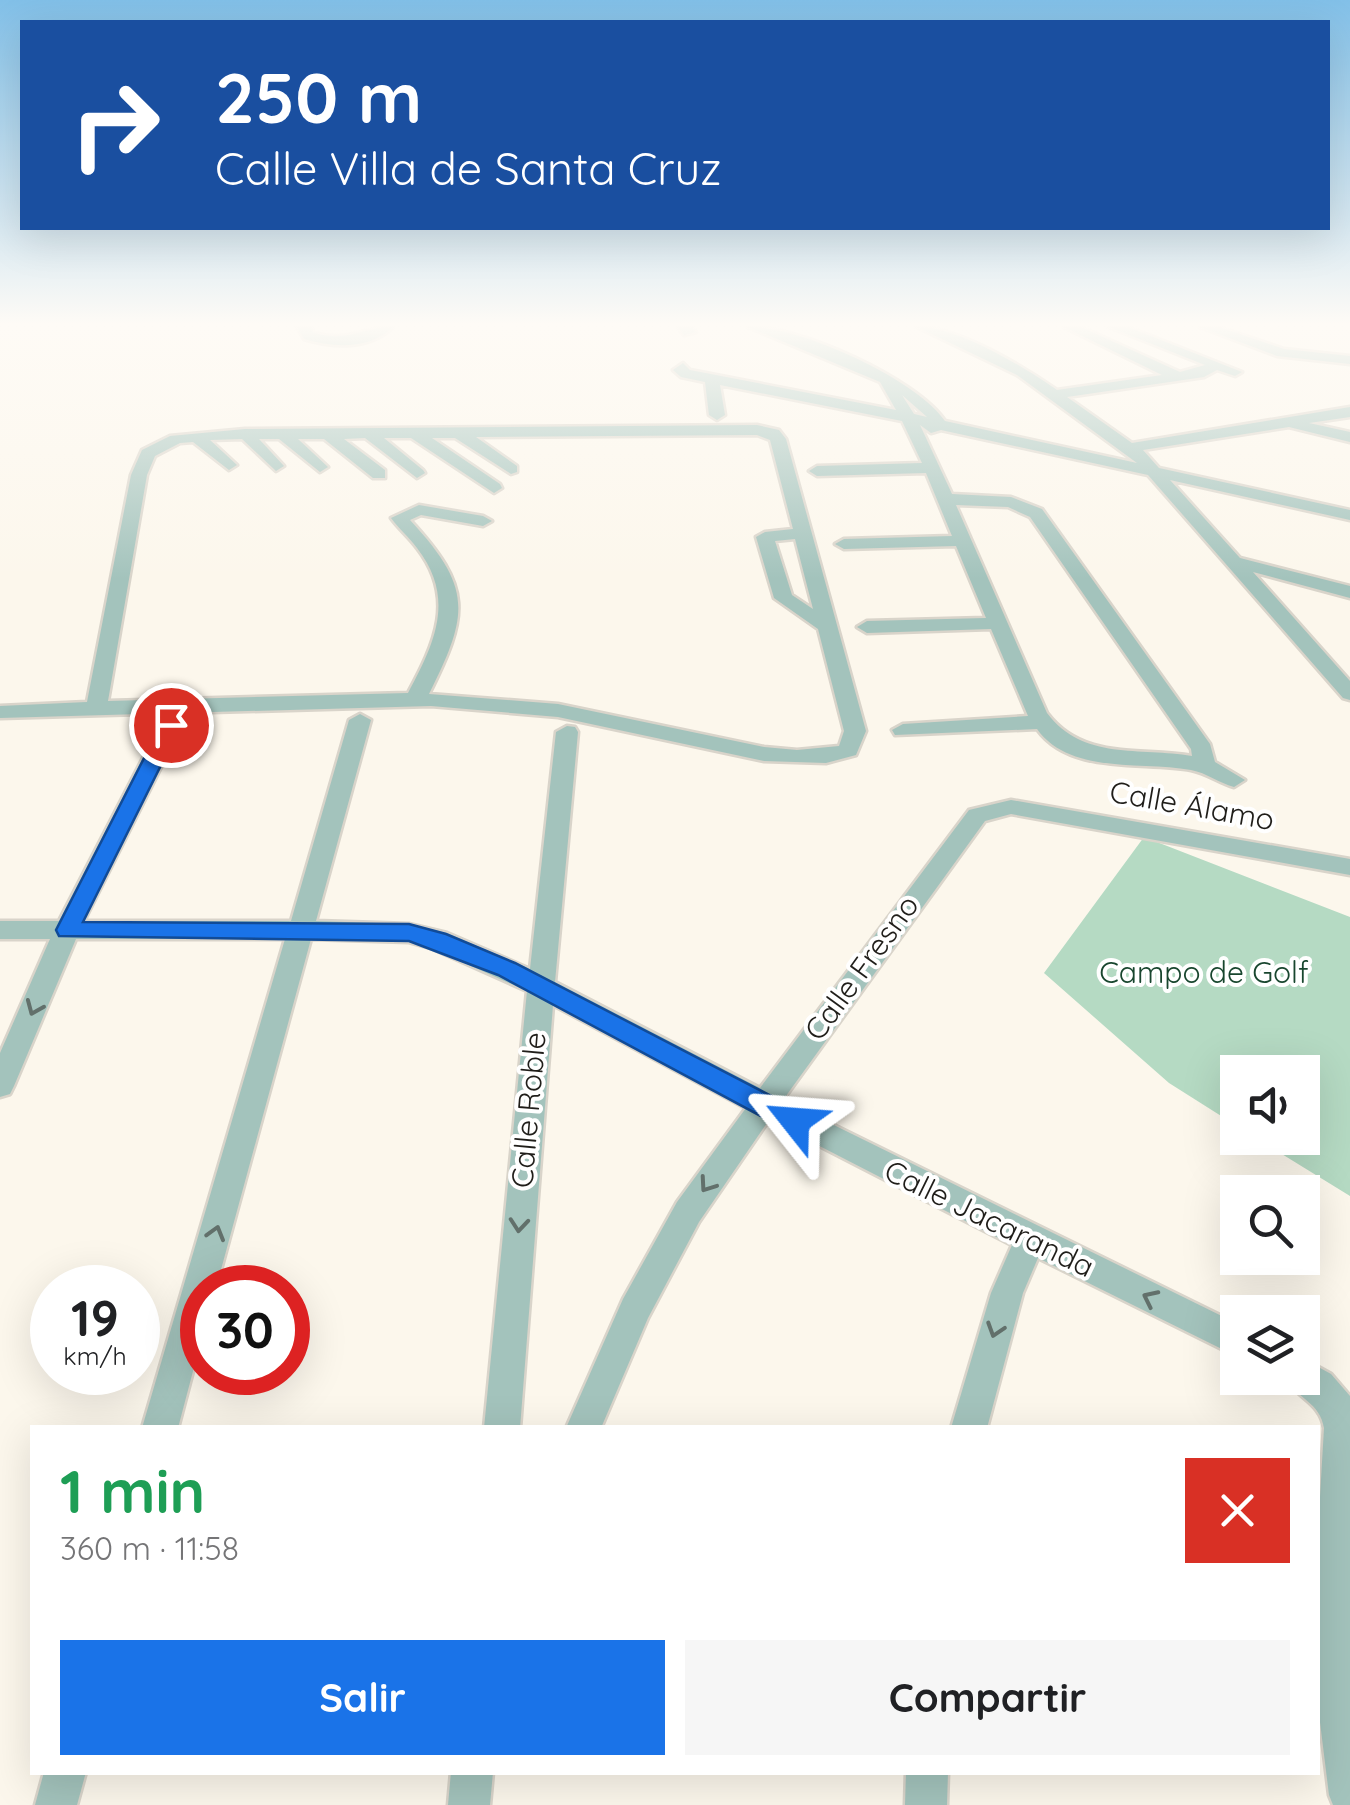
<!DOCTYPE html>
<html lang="es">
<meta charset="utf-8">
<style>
body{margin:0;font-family:Quicksand,sans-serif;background:#f6f6f6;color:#202124;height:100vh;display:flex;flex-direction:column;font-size:38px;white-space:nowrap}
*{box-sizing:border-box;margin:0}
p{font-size:32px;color:#757577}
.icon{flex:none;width:55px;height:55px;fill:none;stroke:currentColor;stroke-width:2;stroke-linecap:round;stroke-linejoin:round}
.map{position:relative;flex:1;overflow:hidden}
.side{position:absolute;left:30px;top:1425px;width:1290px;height:350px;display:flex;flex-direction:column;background:#fff;border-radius:0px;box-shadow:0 10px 40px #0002}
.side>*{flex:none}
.guide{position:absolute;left:20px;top:20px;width:1310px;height:210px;border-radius:0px;box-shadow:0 10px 40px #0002;background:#1a4fa0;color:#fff;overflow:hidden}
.buttons{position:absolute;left:1220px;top:1055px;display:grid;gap:20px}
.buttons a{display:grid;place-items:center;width:100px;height:100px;border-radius:0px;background:#fff;box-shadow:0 10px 40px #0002;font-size:50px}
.speed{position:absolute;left:30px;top:1265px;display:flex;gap:20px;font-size:50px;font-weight:700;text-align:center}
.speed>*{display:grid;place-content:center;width:130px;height:130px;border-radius:50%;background:#fff;box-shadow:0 10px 40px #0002;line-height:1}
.speed small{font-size:25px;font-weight:400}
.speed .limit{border:15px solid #d22;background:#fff;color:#111}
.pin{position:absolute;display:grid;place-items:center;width:85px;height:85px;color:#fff;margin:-42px;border:5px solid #fff;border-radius:50%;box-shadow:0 2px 10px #0007}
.me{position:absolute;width:110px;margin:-55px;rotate:298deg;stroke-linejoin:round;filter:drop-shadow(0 0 8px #0008)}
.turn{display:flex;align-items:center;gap:35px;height:210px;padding:0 30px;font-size:45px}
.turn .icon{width:130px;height:130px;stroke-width:2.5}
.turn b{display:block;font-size:70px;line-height:85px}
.round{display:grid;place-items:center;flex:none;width:105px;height:105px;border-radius:0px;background:#f6f6f6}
.head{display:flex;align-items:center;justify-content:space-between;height:170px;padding:0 30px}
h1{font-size:60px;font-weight:700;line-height:75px;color:#1e9e55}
.primary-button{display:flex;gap:20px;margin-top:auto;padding:20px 30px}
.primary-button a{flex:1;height:115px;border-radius:0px;background:#1a73e8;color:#fff;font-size:40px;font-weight:700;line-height:115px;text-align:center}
.primary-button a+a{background:#f6f6f6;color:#202124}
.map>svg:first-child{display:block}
</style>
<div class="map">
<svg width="1350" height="1805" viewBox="0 0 1350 1805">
<rect width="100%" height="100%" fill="#fcf7ec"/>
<path fill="#b5dac3" d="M 1144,837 L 1350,917 L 1350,1196 L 1256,1138 L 1302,1138 L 1302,1072 L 1238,1072 L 1237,1126 L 1169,1083 L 1044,973 Z"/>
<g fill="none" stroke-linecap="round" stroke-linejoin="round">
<defs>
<g id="minor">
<path d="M 297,327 L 311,327 L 314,333 C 351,343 363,326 393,327 C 369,350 334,348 304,339 Z"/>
<path d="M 678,327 L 692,327 L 696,332 L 684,335 Z"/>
<path d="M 748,327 C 798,325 917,379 945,421 L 1137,463 L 1017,375 L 917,327 C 957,326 1024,367 1057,390 L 1162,375 L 1064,327 L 1081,327 L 1180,372 L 1205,365 L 1109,327 L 1128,327 L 1242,372 L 1235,376 L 1217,370 L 1204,377 L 1067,397 L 1132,443 L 1350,407 L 1350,417 L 1309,423 L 1350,432 L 1350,442 L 1289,427 L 1143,450 L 1159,468 L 1350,510 L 1350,520 L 1170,480 L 1240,558 L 1350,586 L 1350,598 L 1253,572 L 1350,681 L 1350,700 L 1343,698 L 1148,475 L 941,430 L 931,433 L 920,425 L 952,494 L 1011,497 L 1042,509 L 1210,744 L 1215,762 L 1245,780 L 1234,787 C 1219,783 1207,773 1191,770 C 1142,761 1070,775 1037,729 L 895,735 L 892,730 L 903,724 L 1028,716 L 991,629 L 867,633 L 857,627 L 867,621 L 986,618 L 956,546 L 844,549 L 835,544 L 844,539 L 952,536 L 926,473 L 817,476 L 809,471 L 817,466 L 922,463 L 902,421 L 720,385 L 725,415 L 717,420 L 709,415 L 705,382 L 681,377 L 673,370 L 683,363 L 690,370 L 896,410 L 880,382 ZM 902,395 L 927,417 L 914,414 ZM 956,505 L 1008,507 L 1030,517 L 1191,749 L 1192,756 C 1140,747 1083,761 1047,713 Z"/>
<path d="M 1200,327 L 1219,327 L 1284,349 L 1350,356 L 1350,364 L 1277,356 Z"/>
<path d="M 757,425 L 779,430 L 786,439 L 866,731 L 856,755 L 826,763 L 764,761 L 558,717 L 431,706 L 0,718 L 0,706 L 87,702 L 131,475 L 142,450 L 170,436 L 245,429 ZM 757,435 L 770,440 L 793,529 L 765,532 L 756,537 L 774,598 L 818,629 L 844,731 L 839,746 L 797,750 L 764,747 L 558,704 L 429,694 C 469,614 473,588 410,520 L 421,515 L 483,526 L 492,521 L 483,516 L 419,505 L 391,518 C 399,529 409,537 417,548 C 456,598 435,643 408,693 L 108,701 L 147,475 L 155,456 L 180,443 L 193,442 L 229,470 L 237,465 L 210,440 L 242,439 L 276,471 L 284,466 L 259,439 L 279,439 L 320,472 L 328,467 L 298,439 L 324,439 L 373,478 L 385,478 L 385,470 L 344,439 L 365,438 L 417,478 L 425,473 L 423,470 L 384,438 L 411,438 L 494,493 L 502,488 L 500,484 L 432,438 L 455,438 L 511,474 L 517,472 L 517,466 L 476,437 ZM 795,539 L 813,609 L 792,595 L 775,541 Z"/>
<path d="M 360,714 L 371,720 L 316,921 L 409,924 L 447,933 L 530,969 L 556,732 L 567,726 L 575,727 L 578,732 L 555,982 L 760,1088 L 969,810 L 1011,800 L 1350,859 L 1350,875 L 1011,814 L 985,821 L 783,1100 L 1238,1324 L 1238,1357 L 1038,1258 L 1023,1293 L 987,1428 L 951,1428 L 991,1293 L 1012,1245 L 769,1120 L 699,1222 L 648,1318 L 601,1428 L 566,1428 L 623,1299 L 677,1202 L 746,1108 L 553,1005 L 520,1428 L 484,1428 L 527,991 L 431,948 L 409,942 L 311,939 L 216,1288 L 202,1288 L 202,1337 L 178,1428 L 142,1428 L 285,939 L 76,939 L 14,1086 L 10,1094 L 0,1097 L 0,1053 L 50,939 L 0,939 L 0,921 L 59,921 L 160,725 L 171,719 L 182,725 L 84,921 L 291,921 L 349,720 Z"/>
<path d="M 1302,1358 L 1331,1374 L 1350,1396 L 1350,1805 L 1333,1805 L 1329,1795 L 1318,1706 L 1318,1531 L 1324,1428 C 1320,1402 1297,1399 1286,1378 L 1302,1378 Z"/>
<path d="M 44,1772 L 86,1772 L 77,1805 L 35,1805 Z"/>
<path d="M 451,1772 L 493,1772 L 490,1805 L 448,1805 Z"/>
<path d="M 906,1772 L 948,1772 L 947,1805 L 905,1805 Z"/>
</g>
</defs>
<use href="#minor" stroke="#d9d4ca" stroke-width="5"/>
<use href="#minor" fill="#a3c3bc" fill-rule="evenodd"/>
</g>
<defs><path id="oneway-chevron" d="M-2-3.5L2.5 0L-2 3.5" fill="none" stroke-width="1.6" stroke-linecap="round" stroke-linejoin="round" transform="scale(2.5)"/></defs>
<g stroke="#62706b">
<use href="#oneway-chevron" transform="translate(34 1008) rotate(113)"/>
<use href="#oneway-chevron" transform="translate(707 1185) rotate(125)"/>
<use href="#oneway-chevron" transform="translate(519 1225) rotate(95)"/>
<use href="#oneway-chevron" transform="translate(216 1233) rotate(-74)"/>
<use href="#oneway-chevron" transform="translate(1150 1298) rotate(-154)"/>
<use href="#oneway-chevron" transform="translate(995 1330) rotate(108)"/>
</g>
<linearGradient id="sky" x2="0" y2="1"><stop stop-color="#82c0e8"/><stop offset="0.56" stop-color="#fefbf6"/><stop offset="1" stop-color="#fefbf6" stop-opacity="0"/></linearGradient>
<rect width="1350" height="579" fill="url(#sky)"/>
<path fill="#1a73e8" stroke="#114b97" stroke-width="2.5" d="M 171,719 L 181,725 L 83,922 L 409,924 L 446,934 L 515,963 L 804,1113 L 808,1121 L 804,1129 L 795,1132 L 785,1129 L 498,975 L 409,941 L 59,936 L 56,930 L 161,725 Z"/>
<g text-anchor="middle" stroke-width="8" stroke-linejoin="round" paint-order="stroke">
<g font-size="30" fill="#201e1a" stroke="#fff">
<text transform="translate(1192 806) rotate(10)" y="10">Calle Álamo</text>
<text transform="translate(862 968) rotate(-54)" y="10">Calle Fresno</text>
<text transform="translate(529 1110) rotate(-85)" y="10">Calle Roble</text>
<text transform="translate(989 1219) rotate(26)" y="10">Calle Jacaranda</text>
</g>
<g font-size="30" fill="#18462e" stroke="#fff">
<text x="1204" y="983">Campo de Golf</text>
</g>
</g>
</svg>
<div class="buttons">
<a><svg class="icon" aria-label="sound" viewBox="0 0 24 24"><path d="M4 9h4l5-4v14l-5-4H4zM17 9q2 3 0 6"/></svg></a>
<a><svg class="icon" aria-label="search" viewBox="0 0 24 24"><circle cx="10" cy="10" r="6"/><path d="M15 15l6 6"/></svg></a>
<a><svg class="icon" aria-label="layers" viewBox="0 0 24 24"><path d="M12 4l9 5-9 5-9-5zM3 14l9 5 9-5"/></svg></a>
</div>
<div class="speed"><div>19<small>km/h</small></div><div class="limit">30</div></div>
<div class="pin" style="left:171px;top:725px;background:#d93025"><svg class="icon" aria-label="arrive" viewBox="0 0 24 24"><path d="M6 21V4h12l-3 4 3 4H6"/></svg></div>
<svg class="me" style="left:795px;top:1121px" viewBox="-20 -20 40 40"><path d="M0-17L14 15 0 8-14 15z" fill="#1a73e8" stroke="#fff" stroke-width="4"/></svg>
<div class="guide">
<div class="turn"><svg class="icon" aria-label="right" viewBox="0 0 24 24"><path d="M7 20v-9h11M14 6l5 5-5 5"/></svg><div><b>250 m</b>Calle Villa de Santa Cruz</div></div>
</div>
<section class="side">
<div class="head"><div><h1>1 min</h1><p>360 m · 11:58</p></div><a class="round" style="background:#d93025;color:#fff"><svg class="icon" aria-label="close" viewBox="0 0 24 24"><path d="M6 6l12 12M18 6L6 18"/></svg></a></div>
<div class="primary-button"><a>Salir</a><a>Compartir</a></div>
</section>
</div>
